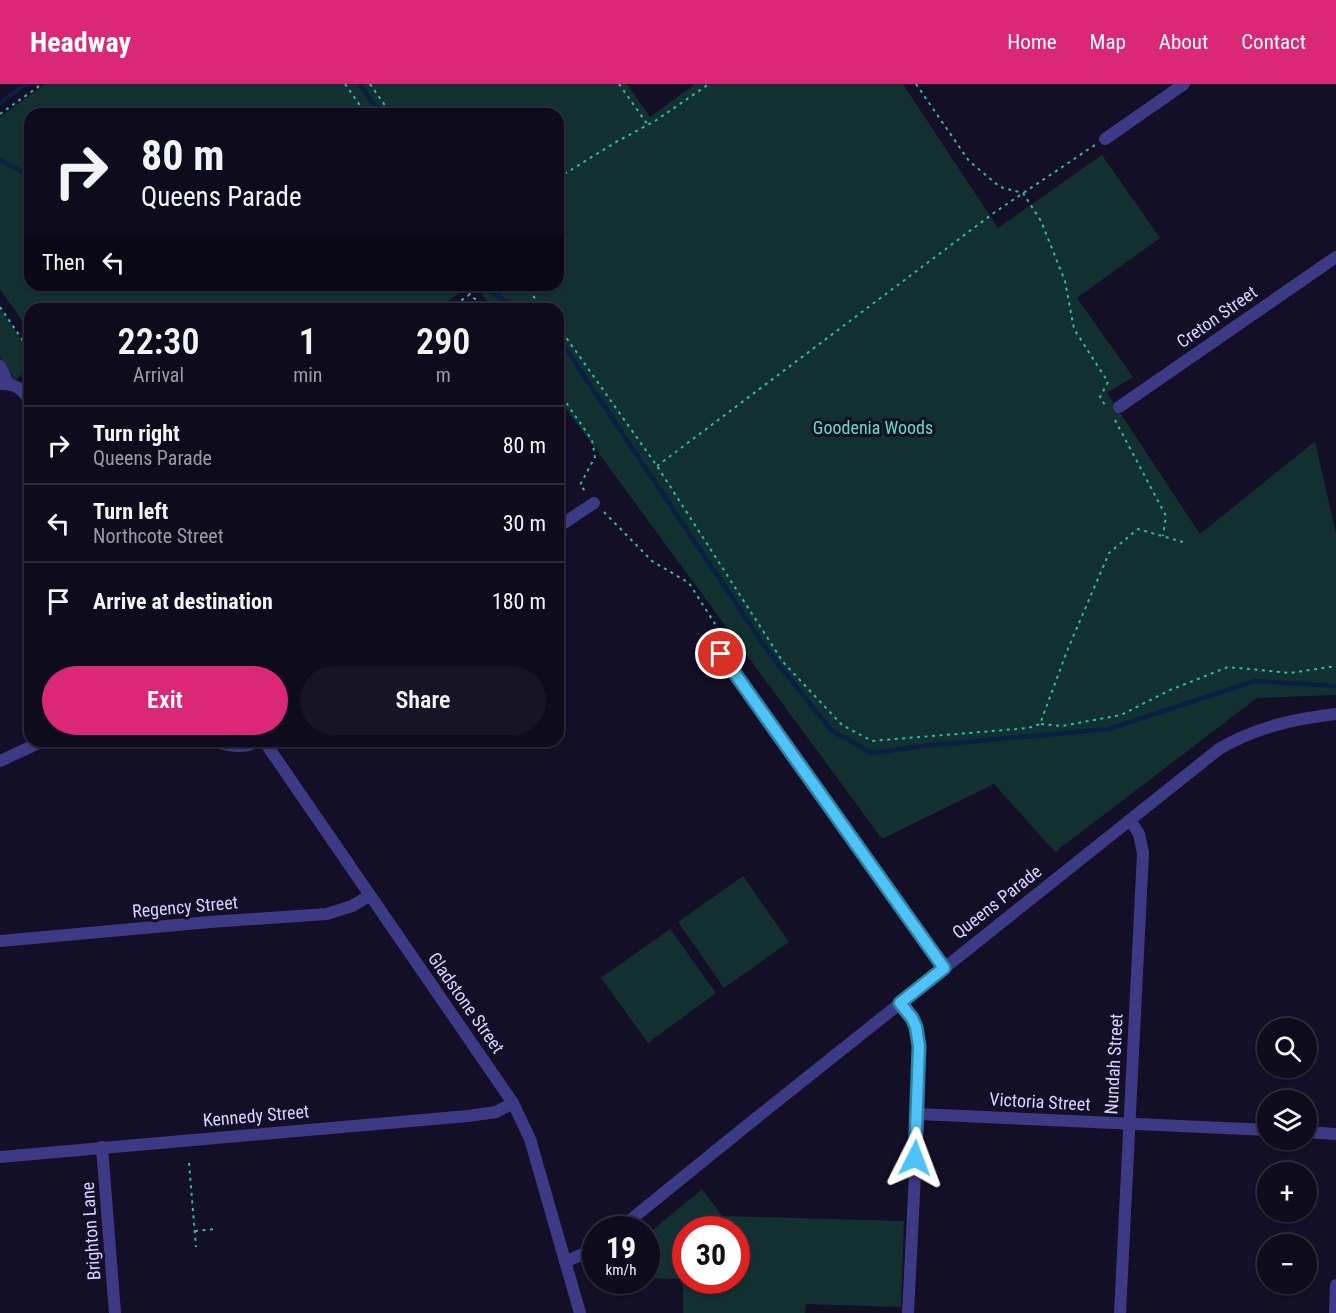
<!DOCTYPE html>
<meta charset="utf-8">
<style>
body{margin:0;font-family:"Roboto Condensed",sans-serif;background:#171425;color:#f1f3f6;height:100vh;display:flex;flex-direction:column;font-size:22px;white-space:nowrap}
*{box-sizing:border-box;margin:0}
p{font-size:20px;color:#9b9ba3}
.icon{flex:none;width:33px;height:33px;fill:none;stroke:currentColor;stroke-width:2;stroke-linecap:round;stroke-linejoin:round}
.map{position:relative;flex:1;overflow:hidden}
.side{position:absolute;left:24px;top:219px;width:540px;height:444px;display:flex;flex-direction:column;background:#0e0b1c;border-radius:18px;box-shadow:0 2px 4px #0004,0 0 0 2px #2e2b3b}
.side>*{flex:none}
.hud{position:absolute;left:24px;top:24px;width:540px;height:183px;border-radius:18px;box-shadow:0 2px 4px #0004,0 0 0 2px #2e2b3b;background:#0e0b1c;color:#f1f3f6;overflow:hidden}
.controls{position:absolute;left:1257px;top:934px;display:grid;gap:12px}
.controls a{display:grid;place-items:center;width:60px;height:60px;border-radius:50%;background:#0e0b1c;box-shadow:0 2px 4px #0004,0 0 0 2px #2e2b3b;font-size:30px}
.speed{position:absolute;left:582px;top:1132px;display:flex;gap:12px;font-size:30px;font-weight:700;text-align:center}
.speed>*{display:grid;place-content:center;width:78px;height:78px;border-radius:50%;background:#0e0b1c;box-shadow:0 2px 4px #0004,0 0 0 2px #2e2b3b;line-height:1}
.speed small{font-size:15px;font-weight:400}
.speed .limit{border:9px solid #d22;background:#fff;color:#111}
.pin{position:absolute;display:grid;place-items:center;width:51px;height:51px;color:#fff;margin:-26px;border:3px solid #fff;border-radius:50%;box-shadow:0 2px 6px #0007}
.me{position:absolute;width:66px;margin:-33px;rotate:3deg;stroke-linejoin:round;filter:drop-shadow(0 0 4px #0008)}
.turn{display:flex;align-items:center;gap:21px;height:126px;padding:0 18px;font-size:27px}
.turn .icon{width:78px;height:78px;stroke-width:2.5}
.turn b{display:block;font-size:42px;line-height:51px}
.then{display:flex;align-items:center;height:57px;padding:0 18px;background:#0003;gap:12px;font-size:22px}
.eta{display:flex;justify-content:space-evenly;align-items:center;height:102px;text-align:center}
.eta b{font-size:36px;font-weight:600;line-height:42px}
.button{display:flex;gap:12px;margin-top:auto;padding:12px 18px}
.button a{flex:1;height:69px;border-radius:36px;background:#db2777;color:#fff;font-size:24px;font-weight:600;line-height:69px;text-align:center}
.button a+a{background:#171425;color:#f1f3f6}
ul{padding:0;list-style:none}
li{display:flex;align-items:center;gap:18px;height:78px;padding:0 18px;border-top:2px solid #2e2b3b}
li div{flex:1}
li b{display:block;font-size:22px}
li em{font-style:normal}
header{display:flex;align-items:center;gap:36px;box-sizing:border-box;height:84px;padding:0 30px;background:#db2777;color:#fff}
header strong{font-size:28px}
nav{display:flex;gap:33px;margin-inline-start:auto;font-size:21px}
.map>svg:first-child{display:block}
</style>
<header>
<strong>Headway</strong>
<nav><a>Home</a><a>Map</a><a>About</a><a>Contact</a></nav>
</header>
<div class="map">
<svg width="1336" height="1229" viewBox="0 0 1336 1229">
<rect width="100%" height="100%" fill="#130f26"/>
<g fill="#12302f" fill-rule="evenodd">
<path d="M 45,0 L 627,0 L 650,33 L 695,0 L 903,0 L 998,144 L 1102,71 L 1160,154 L 1077,214 L 1133,293 L 1107,309 L 1200,450 L 1315,357 L 1336,450 L 1336,611 L 1257,614 L 1055,768 L 994,700 L 882,755 L 558,314 L 558,225 L 493,225 L 475,201 L 558,201 L 558,30 L 30,30 L 30,201 L 470,201 L 437,225 L 30,225 L 30,248 L 0,205 L 0,33 Z"/>
<path d="M 0,224 L 30,269 L 30,284 L 15,296 L 0,274 Z"/>
<path d="M 743,792 L 789,858 L 724,904 L 678,838 Z"/>
<path d="M 670,845 L 716,909 L 648,959 L 601,894 Z"/>
<path d="M 702,1105 L 722,1132 L 904,1137 L 901,1223 L 806,1220 L 805,1229 L 683,1229 L 683,1195 L 647,1194 L 647,1151 ZM 686,1146 L 736,1146 L 736,1197 L 686,1197 Z"/>
</g>
<g fill="none" stroke-linecap="round" stroke-linejoin="round">
<g stroke="#0a1f44" stroke-width="4.5">
<path d="M 360,0 L 380,30"/>
<path d="M 0,19 L 26,0"/>
<path d="M 0,76 L 30,92"/>
<path d="M 317,201 L 346,201"/>
<path d="M 478,201 L 520,225"/>
<path d="M 492,201 L 501,214"/>
<path d="M 558,253 L 767,566 L 831,646 L 872,669 L 922,662 L 1109,645 L 1255,597 L 1336,602"/>
</g>
<g stroke="#2fb8b0" stroke-width="2" stroke-dasharray="3 4.5" stroke-linecap="butt">
<path d="M 345,0 L 366,30"/>
<path d="M 370,0 L 391,30"/>
<path d="M 619,0 L 648,41"/>
<path d="M 916,0 L 969,77 L 1000,103 L 1023,109 L 1041,137 L 1065,197 L 1074,245 L 1108,298 L 1100,313 L 1105,321"/>
<path d="M 0,30 L 42,0"/>
<path d="M 558,94 L 616,58 L 655,37 L 709,0"/>
<path d="M 468,201 L 470,212 L 493,225"/>
<path d="M 523,201 L 545,225"/>
<path d="M 0,223 L 30,267"/>
<path d="M 449,225 L 469,211"/>
<path d="M 558,242 L 657,382 L 783,578 L 842,641 L 872,657 L 1028,644 L 1040,640"/>
<path d="M 558,307 L 592,356 L 595,373 L 580,401 L 586,408"/>
<path d="M 1115,336 L 1166,432 L 1163,452"/>
<path d="M 657,382 L 995,128 L 1095,61"/>
<path d="M 604,428 L 652,477 L 689,499 L 724,554 L 723,557"/>
<path d="M 1183,458 L 1138,445 L 1109,469 L 1067,567 L 1040,640 L 1062,642 L 1121,631 L 1170,606 L 1228,583 L 1290,589 L 1336,582"/>
<path d="M 189,1079 L 196,1163"/>
<path d="M 195,1147 L 216,1145"/>
</g>
<g stroke="#3d3a85" stroke-width="12">
<path d="M 1105,55 L 1184,0"/>
<path d="M 0,282 L 8,299"/>
<path d="M 0,300 C 15,299 22,305 30,317"/>
<path d="M 1119,323 L 1336,173"/>
<path d="M 558,443 L 594,419"/>
<path d="M 721,570 L 944,884"/>
<path d="M 210,657 C 226,661 242,666 258,657"/>
<path d="M 264,657 L 513,1019 L 530,1055 L 580,1229"/>
<path d="M 0,677 L 43,657"/>
<path d="M 0,857 L 210,838 L 327,830 L 352,822 L 369,812"/>
<path d="M 900,919 L 912,934 L 916,943 L 919,962 L 918,1030 L 908,1229"/>
<path d="M 918,1030 L 1268,1046"/>
<path d="M 1306,1048 L 1336,1050"/>
<path d="M 102,1063 L 115,1229"/>
<path d="M 0,1073 L 468,1032 L 496,1028 L 513,1019"/>
<path d="M 618,1146 L 745,1043 L 1219,665 C 1256,643 1294,635 1336,630"/>
<path d="M 565,1178 L 596,1164"/>
<path d="M 1120,1229 L 1143,769 L 1139,750 L 1130,736"/>
<path d="M 1335,1229 L 1336,1201"/>
</g>
</g>
<g fill="none" stroke-linecap="round" stroke-linejoin="round">
<defs>
<path id="route" d="M 721,570 L 944,884 L 900,919 L 912,934 L 916,943 L 919,962 L 915,1074"/>
</defs>
<use href="#route" stroke="#337fa1" stroke-width="15"/>
<use href="#route" stroke="#4fc3f7" stroke-width="10"/>
</g>
<g text-anchor="middle" stroke-width="6" stroke-linejoin="round" paint-order="stroke">
<g font-size="18" fill="#d9d4ff" stroke="#130f26">
<text transform="translate(1217 233) rotate(-35)" y="6">Creton Street</text>
<text transform="translate(997 818) rotate(-38)" y="6">Queens Parade</text>
<text transform="translate(185 823) rotate(-5)" y="6">Regency Street</text>
<text transform="translate(466 919) rotate(55)" y="6">Gladstone Street</text>
<text transform="translate(1114 980) rotate(-87)" y="6">Nundah Street</text>
<text transform="translate(1040 1018) rotate(3)" y="6">Victoria Street</text>
<text transform="translate(256 1032) rotate(-5)" y="6">Kennedy Street</text>
<text transform="translate(91 1147) rotate(-94)" y="6">Brighton Lane</text>
</g>
<g font-size="18" fill="#5fe0c0" stroke="#130f26">
<text x="873" y="350">Goodenia Woods</text>
</g>
</g>
</svg>
<div class="controls">
<a><svg class="icon" aria-label="search" viewBox="0 0 24 24"><circle cx="10" cy="10" r="6"/><path d="M15 15l6 6"/></svg></a>
<a><svg class="icon" aria-label="layers" viewBox="0 0 24 24"><path d="M12 4l9 5-9 5-9-5zM3 14l9 5 9-5"/></svg></a>
<a>+</a>
<a>−</a>
</div>
<div class="speed"><div>19<small>km/h</small></div><div class="limit">30</div></div>
<div class="pin" style="left:721px;top:570px;background:#d93025"><svg class="icon" aria-label="arrive" viewBox="0 0 24 24"><path d="M6 21V4h12l-3 4 3 4H6"/></svg></div>
<svg class="me" style="left:915px;top:1074px" viewBox="-20 -20 40 40"><path d="M0-17L14 15 0 8-14 15z" fill="#4fc3f7" stroke="#fff" stroke-width="4"/></svg>
<div class="hud">
<div class="turn"><svg class="icon" aria-label="right" viewBox="0 0 24 24"><path d="M7 20v-9h11M14 6l5 5-5 5"/></svg><div><b>80 m</b>Queens Parade</div></div>
<div class="then">Then<svg class="icon" aria-label="left" viewBox="0 0 24 24"><path d="M17 20v-9H6M10 6l-5 5 5 5"/></svg></div>
</div>
<section class="side">
<div class="eta">
<div><b>22:30</b><p>Arrival</p></div>
<div><b>1</b><p>min</p></div>
<div><b>290</b><p>m</p></div>
</div>
<ul>
<li><svg class="icon" aria-label="right" viewBox="0 0 24 24"><path d="M7 20v-9h11M14 6l5 5-5 5"/></svg><div><b>Turn right</b><p>Queens Parade</p></div><em>80 m</em></li>
<li><svg class="icon" aria-label="left" viewBox="0 0 24 24"><path d="M17 20v-9H6M10 6l-5 5 5 5"/></svg><div><b>Turn left</b><p>Northcote Street</p></div><em>30 m</em></li>
<li><svg class="icon" aria-label="arrive" viewBox="0 0 24 24"><path d="M6 21V4h12l-3 4 3 4H6"/></svg><div><b>Arrive at destination</b></div><em>180 m</em></li>
</ul>
<div class="button"><a>Exit</a><a>Share</a></div>
</section>
</div>
